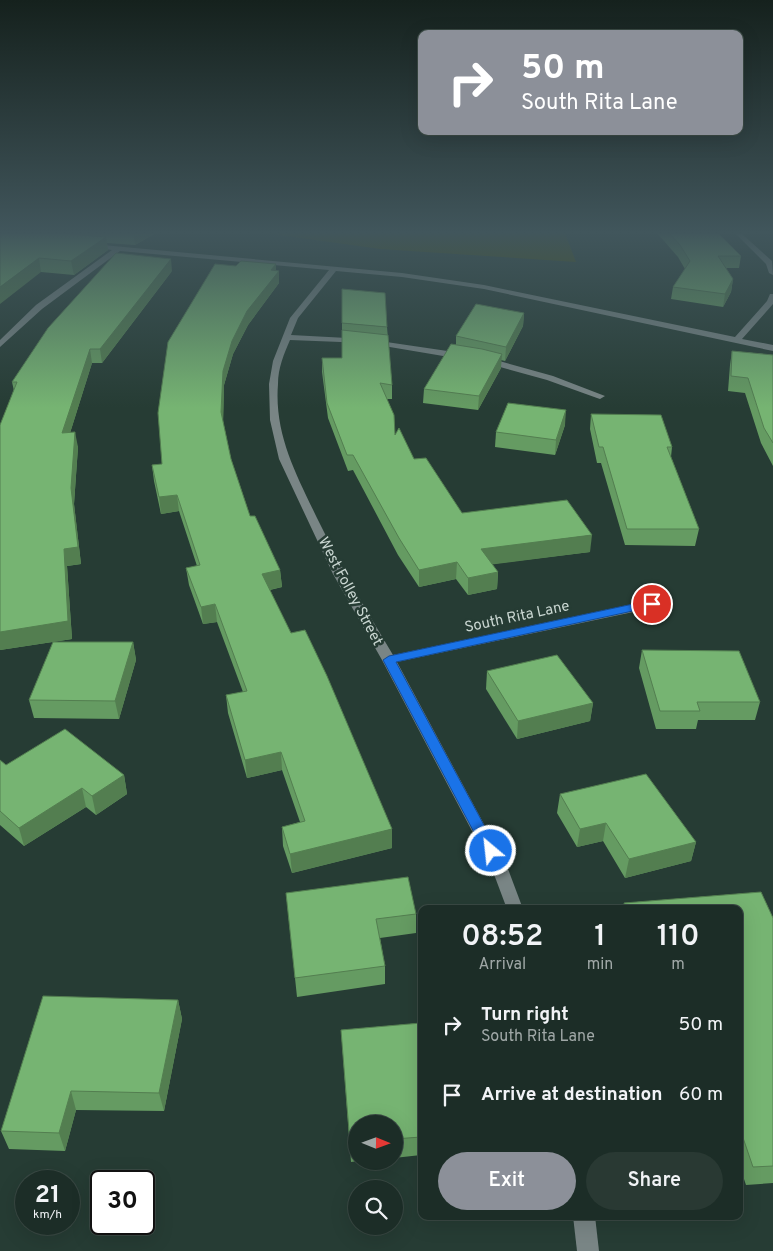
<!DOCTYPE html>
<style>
body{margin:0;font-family:Overpass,sans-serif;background:#293933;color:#f1f3f6;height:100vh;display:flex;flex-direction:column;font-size:19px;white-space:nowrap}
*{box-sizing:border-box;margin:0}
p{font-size:16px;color:#a0a8a7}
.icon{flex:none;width:28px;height:28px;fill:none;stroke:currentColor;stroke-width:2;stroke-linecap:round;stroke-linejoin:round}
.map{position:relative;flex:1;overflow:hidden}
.panel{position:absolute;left:418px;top:905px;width:325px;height:315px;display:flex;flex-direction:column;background:#1c2d27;border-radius:10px;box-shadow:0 5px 20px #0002,0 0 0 1px #3a4944}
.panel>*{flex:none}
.guide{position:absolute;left:418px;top:30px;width:325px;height:105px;border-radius:10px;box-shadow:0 5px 20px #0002,0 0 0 1px #3a4944;background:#8c9099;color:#fff;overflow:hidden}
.needle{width:32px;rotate:91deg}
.fabs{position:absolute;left:348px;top:1115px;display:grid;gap:10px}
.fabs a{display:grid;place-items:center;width:55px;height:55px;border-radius:50%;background:#1c2d27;box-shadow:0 5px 20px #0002,0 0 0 1px #3a4944;font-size:25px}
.speed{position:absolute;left:15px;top:1170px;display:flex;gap:10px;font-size:25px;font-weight:700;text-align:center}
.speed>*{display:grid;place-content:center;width:65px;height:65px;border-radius:50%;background:#1c2d27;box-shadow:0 5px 20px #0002,0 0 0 1px #3a4944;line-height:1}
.speed small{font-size:12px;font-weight:400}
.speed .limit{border:2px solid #111;border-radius:8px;background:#fff;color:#111}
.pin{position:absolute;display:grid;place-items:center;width:42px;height:42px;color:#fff;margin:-21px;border:2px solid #fff;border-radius:50%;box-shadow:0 1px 5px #0007}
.me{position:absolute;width:55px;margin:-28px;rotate:332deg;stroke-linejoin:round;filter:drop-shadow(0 0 4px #0008)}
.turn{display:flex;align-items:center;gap:18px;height:105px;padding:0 20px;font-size:22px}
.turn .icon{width:65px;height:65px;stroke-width:2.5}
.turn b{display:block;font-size:35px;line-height:42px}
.eta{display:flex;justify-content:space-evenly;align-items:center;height:85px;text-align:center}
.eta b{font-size:30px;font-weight:600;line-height:35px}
.primary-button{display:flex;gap:10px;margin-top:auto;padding:10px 20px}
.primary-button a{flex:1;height:58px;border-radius:30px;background:#8c9099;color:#fff;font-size:20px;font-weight:600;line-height:58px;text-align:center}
.primary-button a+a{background:#293933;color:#f1f3f6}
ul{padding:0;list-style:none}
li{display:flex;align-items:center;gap:15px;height:70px;padding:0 20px}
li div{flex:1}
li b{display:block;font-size:19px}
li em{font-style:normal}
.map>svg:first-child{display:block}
</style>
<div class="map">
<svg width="773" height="1251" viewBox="0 0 773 1251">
<rect width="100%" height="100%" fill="#263c34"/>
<path fill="#484f02" d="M 265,233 L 565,233 L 576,262 L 380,249 Z"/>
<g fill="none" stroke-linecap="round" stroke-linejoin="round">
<g fill="#798585" fill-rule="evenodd">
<path d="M 735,233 L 741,233 L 772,261 L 773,275 L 769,273 L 766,264 Z"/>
<path d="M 92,244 L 402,273 L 484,285 L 735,337 L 767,301 L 770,294 L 773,294 L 773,304 L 742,339 L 773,345 L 773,351 L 484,289 L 402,277 L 336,271 L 298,318 L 291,335 L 366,339 L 461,353 L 465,356 L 461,359 L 366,343 L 290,340 C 284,354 278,368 278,384 C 274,434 296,474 317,518 C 340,565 366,610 393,655 L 652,600 L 658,604 L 652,608 L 397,662 L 508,869 L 523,909 L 507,909 L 492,869 L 382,660 L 333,574 L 279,459 L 270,420 L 269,384 L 273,361 L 290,318 L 329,270 L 120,251 L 42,309 L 0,347 L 0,340 L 36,305 L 112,250 L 90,247 L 89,246 Z"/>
<path d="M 485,357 L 553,376 L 605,396 L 600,399 L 597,398 L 547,380 L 482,362 L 481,360 Z"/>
<path d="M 573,1216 L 595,1216 L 599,1251 L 577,1251 Z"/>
</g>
</g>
<g fill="#659b62">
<path d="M 0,233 L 156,233 L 135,245 L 107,243 L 108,250 L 74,275 L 41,272 Z"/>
<path d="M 657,233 L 718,233 L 741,256 L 739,268 L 726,268 L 733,279 L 731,292 L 723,307 L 671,299 L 673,287 L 685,269 L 678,257 Z"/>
<path d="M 276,264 L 276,270 L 279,283 L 248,325 L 233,354 L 224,385 L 223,421 L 231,459 L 250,516 L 280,570 L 282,587 L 270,590 L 392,848 L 292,873 L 283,846 L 282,827 L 300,822 L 282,770 L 247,778 L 228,713 L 226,695 L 243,692 L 217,622 L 203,624 L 189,585 L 186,568 L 197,566 L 179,511 L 161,514 L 154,481 L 152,465 L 162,464 L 236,266 Z"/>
<path d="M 172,271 L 102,363 L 92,363 L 70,433 L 78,447 L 74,504 L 81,564 L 67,566 L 72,639 L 0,650 L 14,391 L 12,382 Z"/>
<path d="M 524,313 L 523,326 L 505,361 L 501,360 L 501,368 L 478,410 L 423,403 L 424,389 L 456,345 L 456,336 Z"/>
<path d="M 342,323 L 387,327 L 392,385 L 392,399 L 386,399 L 395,435 L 414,459 L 462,513 L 590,552 L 492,564 L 498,572 L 497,589 L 468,595 L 456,579 L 419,587 L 398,555 L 353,470 L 348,471 L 328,418 L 322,372 L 322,358 L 342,358 Z"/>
<path d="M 732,351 L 773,355 L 773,466 L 761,443 L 745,393 L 728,391 L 730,365 Z"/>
<path d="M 591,414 L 672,447 L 671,457 L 699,529 L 695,546 L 625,545 L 601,463 L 597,463 L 590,429 Z"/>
<path d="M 565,425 L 555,455 L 495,447 L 496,432 Z"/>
<path d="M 133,642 L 136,660 L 119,719 L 34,718 L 29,700 Z"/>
<path d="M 642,650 L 760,702 L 755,720 L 698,720 L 696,729 L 656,729 L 639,668 Z"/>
<path d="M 487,671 L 593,703 L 590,721 L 517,739 L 486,689 Z"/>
<path d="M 0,760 L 6,765 L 124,775 L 127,794 L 96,815 L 86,807 L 24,846 L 0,825 Z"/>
<path d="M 560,794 L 696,842 L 691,861 L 625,878 L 603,841 L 577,847 L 557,813 Z"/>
<path d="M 761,892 L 773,918 L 773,1183 L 746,1185 L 739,1164 L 739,909 L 623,909 L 624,903 Z"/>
<path d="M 286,893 L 416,914 L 416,933 L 380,938 L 385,966 L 385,984 L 297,997 Z"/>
<path d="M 178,1000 L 182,1019 L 164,1111 L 76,1110 L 65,1151 L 9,1149 L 1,1131 Z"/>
<path d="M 421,1023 L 421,1155 L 394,1158 L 394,1124 L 356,1124 L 356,1161 L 359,1161 L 351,1162 L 341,1030 Z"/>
</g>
<g fill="#537e50">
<path d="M 133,233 L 156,233 L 135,245 Z"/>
<path d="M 106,237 L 108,250 L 74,275 L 71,261 Z"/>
<path d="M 39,258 L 41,272 L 0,304 L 0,287 Z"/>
<path d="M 171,259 L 172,271 L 102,363 L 100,349 Z"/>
<path d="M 276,264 L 276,273 L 279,271 L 279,283 L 248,325 L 233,354 L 224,385 L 223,427 L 221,412 L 223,371 L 232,341 L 247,311 L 271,270 Z"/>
<path d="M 733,279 L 731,292 L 723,307 L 725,294 Z"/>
<path d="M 524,313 L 523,326 L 505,361 L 506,347 Z"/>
<path d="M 90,349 L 92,363 L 65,449 L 62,433 Z"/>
<path d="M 502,354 L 501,368 L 478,410 L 479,396 Z"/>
<path d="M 566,410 L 565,425 L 555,455 L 556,440 Z"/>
<path d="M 75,432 L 78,447 L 74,504 L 81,564 L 67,566 L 72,639 L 0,650 L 0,632 L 64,549 Z"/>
<path d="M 177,495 L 179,511 L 161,514 L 159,497 Z"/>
<path d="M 592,535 L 590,552 L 480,566 L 481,549 Z"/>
<path d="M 457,562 L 456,579 L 419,587 L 419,570 Z"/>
<path d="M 280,570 L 282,587 L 264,591 L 262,574 Z"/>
<path d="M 498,572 L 497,589 L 468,595 L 468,578 Z"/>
<path d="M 215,604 L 217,622 L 203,624 L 201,607 Z"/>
<path d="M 133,642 L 136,660 L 119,719 L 115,701 Z"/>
<path d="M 593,703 L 590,721 L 517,739 L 518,721 Z"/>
<path d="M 281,752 L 282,770 L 247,778 L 245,760 Z"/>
<path d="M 124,775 L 127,794 L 96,815 L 92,796 Z"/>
<path d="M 82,788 L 86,807 L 24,846 L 19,828 Z"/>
<path d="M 606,823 L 603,841 L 577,847 L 580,829 Z"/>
<path d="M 392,829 L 392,848 L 292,873 L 290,854 Z"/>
<path d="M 696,842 L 691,861 L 625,878 L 629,859 Z"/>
<path d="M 178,1000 L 182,1019 L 164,1111 L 159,1093 Z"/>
<path d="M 71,1091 L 76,1110 L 65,1151 L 59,1133 Z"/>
</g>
<g fill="#76b472" stroke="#537e50">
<path d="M 0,233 L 60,233 L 106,237 L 71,261 L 39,258 L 0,287 Z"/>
<path d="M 669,233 L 718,233 L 741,256 L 718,256 L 733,279 L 725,294 L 673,287 L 690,261 L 680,245 Z"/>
<path d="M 116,253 L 171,259 L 100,349 L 90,349 L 62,433 L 75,432 L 71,488 L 78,547 L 64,549 L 68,621 L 0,632 L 0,425 L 17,382 L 12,382 L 48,328 Z"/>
<path d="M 241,261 L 276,264 L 271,270 L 279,271 L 247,311 L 232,341 L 223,371 L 221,412 L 231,459 L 250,516 L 255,516 L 280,570 L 262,574 L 291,633 L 305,630 L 327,676 L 392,829 L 290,854 L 282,827 L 305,821 L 281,752 L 245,760 L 226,695 L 247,691 L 215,604 L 201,607 L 186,568 L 200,565 L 177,495 L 159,497 L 152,465 L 162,464 L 158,413 L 168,342 L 215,264 L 236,266 Z"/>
<path d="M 342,289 L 385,293 L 387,327 L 342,323 Z"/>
<path d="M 476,304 L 524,313 L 506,347 L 456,336 Z"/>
<path d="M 342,330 L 388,335 L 392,385 L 380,383 L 394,415 L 395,435 L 399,428 L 414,459 L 426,458 L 462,513 L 567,500 L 592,535 L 481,549 L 498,572 L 468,578 L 457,562 L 419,570 L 399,538 L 353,455 L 347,455 L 327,403 L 322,358 L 342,358 Z"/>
<path d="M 451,344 L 482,349 L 502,354 L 479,396 L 424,389 Z"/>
<path d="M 732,351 L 773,355 L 773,443 L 764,428 L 748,378 L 731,376 Z"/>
<path d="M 508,403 L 566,410 L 556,440 L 496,432 Z"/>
<path d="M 591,414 L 661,415 L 672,447 L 667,447 L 699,529 L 627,529 L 603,447 L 599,447 Z"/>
<path d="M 53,642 L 133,642 L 115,701 L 29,700 Z"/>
<path d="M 642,650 L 739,651 L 760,702 L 697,702 L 700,711 L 660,711 Z"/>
<path d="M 557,655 L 593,703 L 518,721 L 487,671 Z"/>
<path d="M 65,729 L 124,775 L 92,796 L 82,788 L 19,828 L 0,811 L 0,760 L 6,765 Z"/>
<path d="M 646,774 L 696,842 L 629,859 L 606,823 L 580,829 L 560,794 Z"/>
<path d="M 408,877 L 416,914 L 376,919 L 385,966 L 295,978 L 286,893 Z"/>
<path d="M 761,892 L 773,918 L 773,1166 L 753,1167 L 739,1126 L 739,909 L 626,909 L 624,903 Z"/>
<path d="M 43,996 L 178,1000 L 159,1093 L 71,1091 L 59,1133 L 1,1131 Z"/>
<path d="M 421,1023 L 421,1137 L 394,1139 L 394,1124 L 356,1124 L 356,1143 L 350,1144 L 341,1030 Z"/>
</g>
<linearGradient id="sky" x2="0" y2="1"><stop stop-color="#15211d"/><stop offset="0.57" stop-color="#41565c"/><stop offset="1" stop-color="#41565c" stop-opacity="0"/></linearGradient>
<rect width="773" height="408" fill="url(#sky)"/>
<path fill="#1a73e8" stroke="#114b97" d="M 652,600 L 658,604 L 656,606 L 396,662 L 498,851 L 496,855 L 491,857 L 486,855 L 383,660 L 389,656 Z"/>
<g text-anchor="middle" stroke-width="5" stroke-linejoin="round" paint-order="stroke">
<g font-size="15" fill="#c9d6d1" stroke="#263c34">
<text transform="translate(351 591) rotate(62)" y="5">West Folley Street</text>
<text transform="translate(517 616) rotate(-12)" y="5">South Rita Lane</text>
</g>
</g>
</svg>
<div class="fabs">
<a><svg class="needle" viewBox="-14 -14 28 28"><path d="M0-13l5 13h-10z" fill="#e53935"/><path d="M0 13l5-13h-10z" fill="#a0a8a7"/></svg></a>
<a><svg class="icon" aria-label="search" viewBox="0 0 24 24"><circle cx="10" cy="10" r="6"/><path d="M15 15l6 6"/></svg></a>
</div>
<div class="speed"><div>21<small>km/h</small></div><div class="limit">30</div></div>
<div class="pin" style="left:652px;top:604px;background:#d93025"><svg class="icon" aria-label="arrive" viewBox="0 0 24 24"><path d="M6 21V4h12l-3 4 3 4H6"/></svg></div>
<svg class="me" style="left:491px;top:851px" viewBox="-20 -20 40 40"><circle r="17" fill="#1a73e8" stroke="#fff" stroke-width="3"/><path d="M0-11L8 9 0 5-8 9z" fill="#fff"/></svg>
<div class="guide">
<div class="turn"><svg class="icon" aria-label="right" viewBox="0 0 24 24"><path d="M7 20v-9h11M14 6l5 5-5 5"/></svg><div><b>50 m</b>South Rita Lane</div></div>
</div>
<section class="panel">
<div class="eta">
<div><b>08:52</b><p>Arrival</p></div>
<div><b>1</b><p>min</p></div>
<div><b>110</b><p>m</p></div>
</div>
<ul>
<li><svg class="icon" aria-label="right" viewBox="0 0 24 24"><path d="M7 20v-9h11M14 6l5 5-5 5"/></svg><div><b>Turn right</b><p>South Rita Lane</p></div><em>50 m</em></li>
<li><svg class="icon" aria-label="arrive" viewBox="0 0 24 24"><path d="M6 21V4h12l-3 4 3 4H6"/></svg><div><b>Arrive at destination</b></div><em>60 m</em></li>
</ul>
<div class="primary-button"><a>Exit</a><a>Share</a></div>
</section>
</div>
